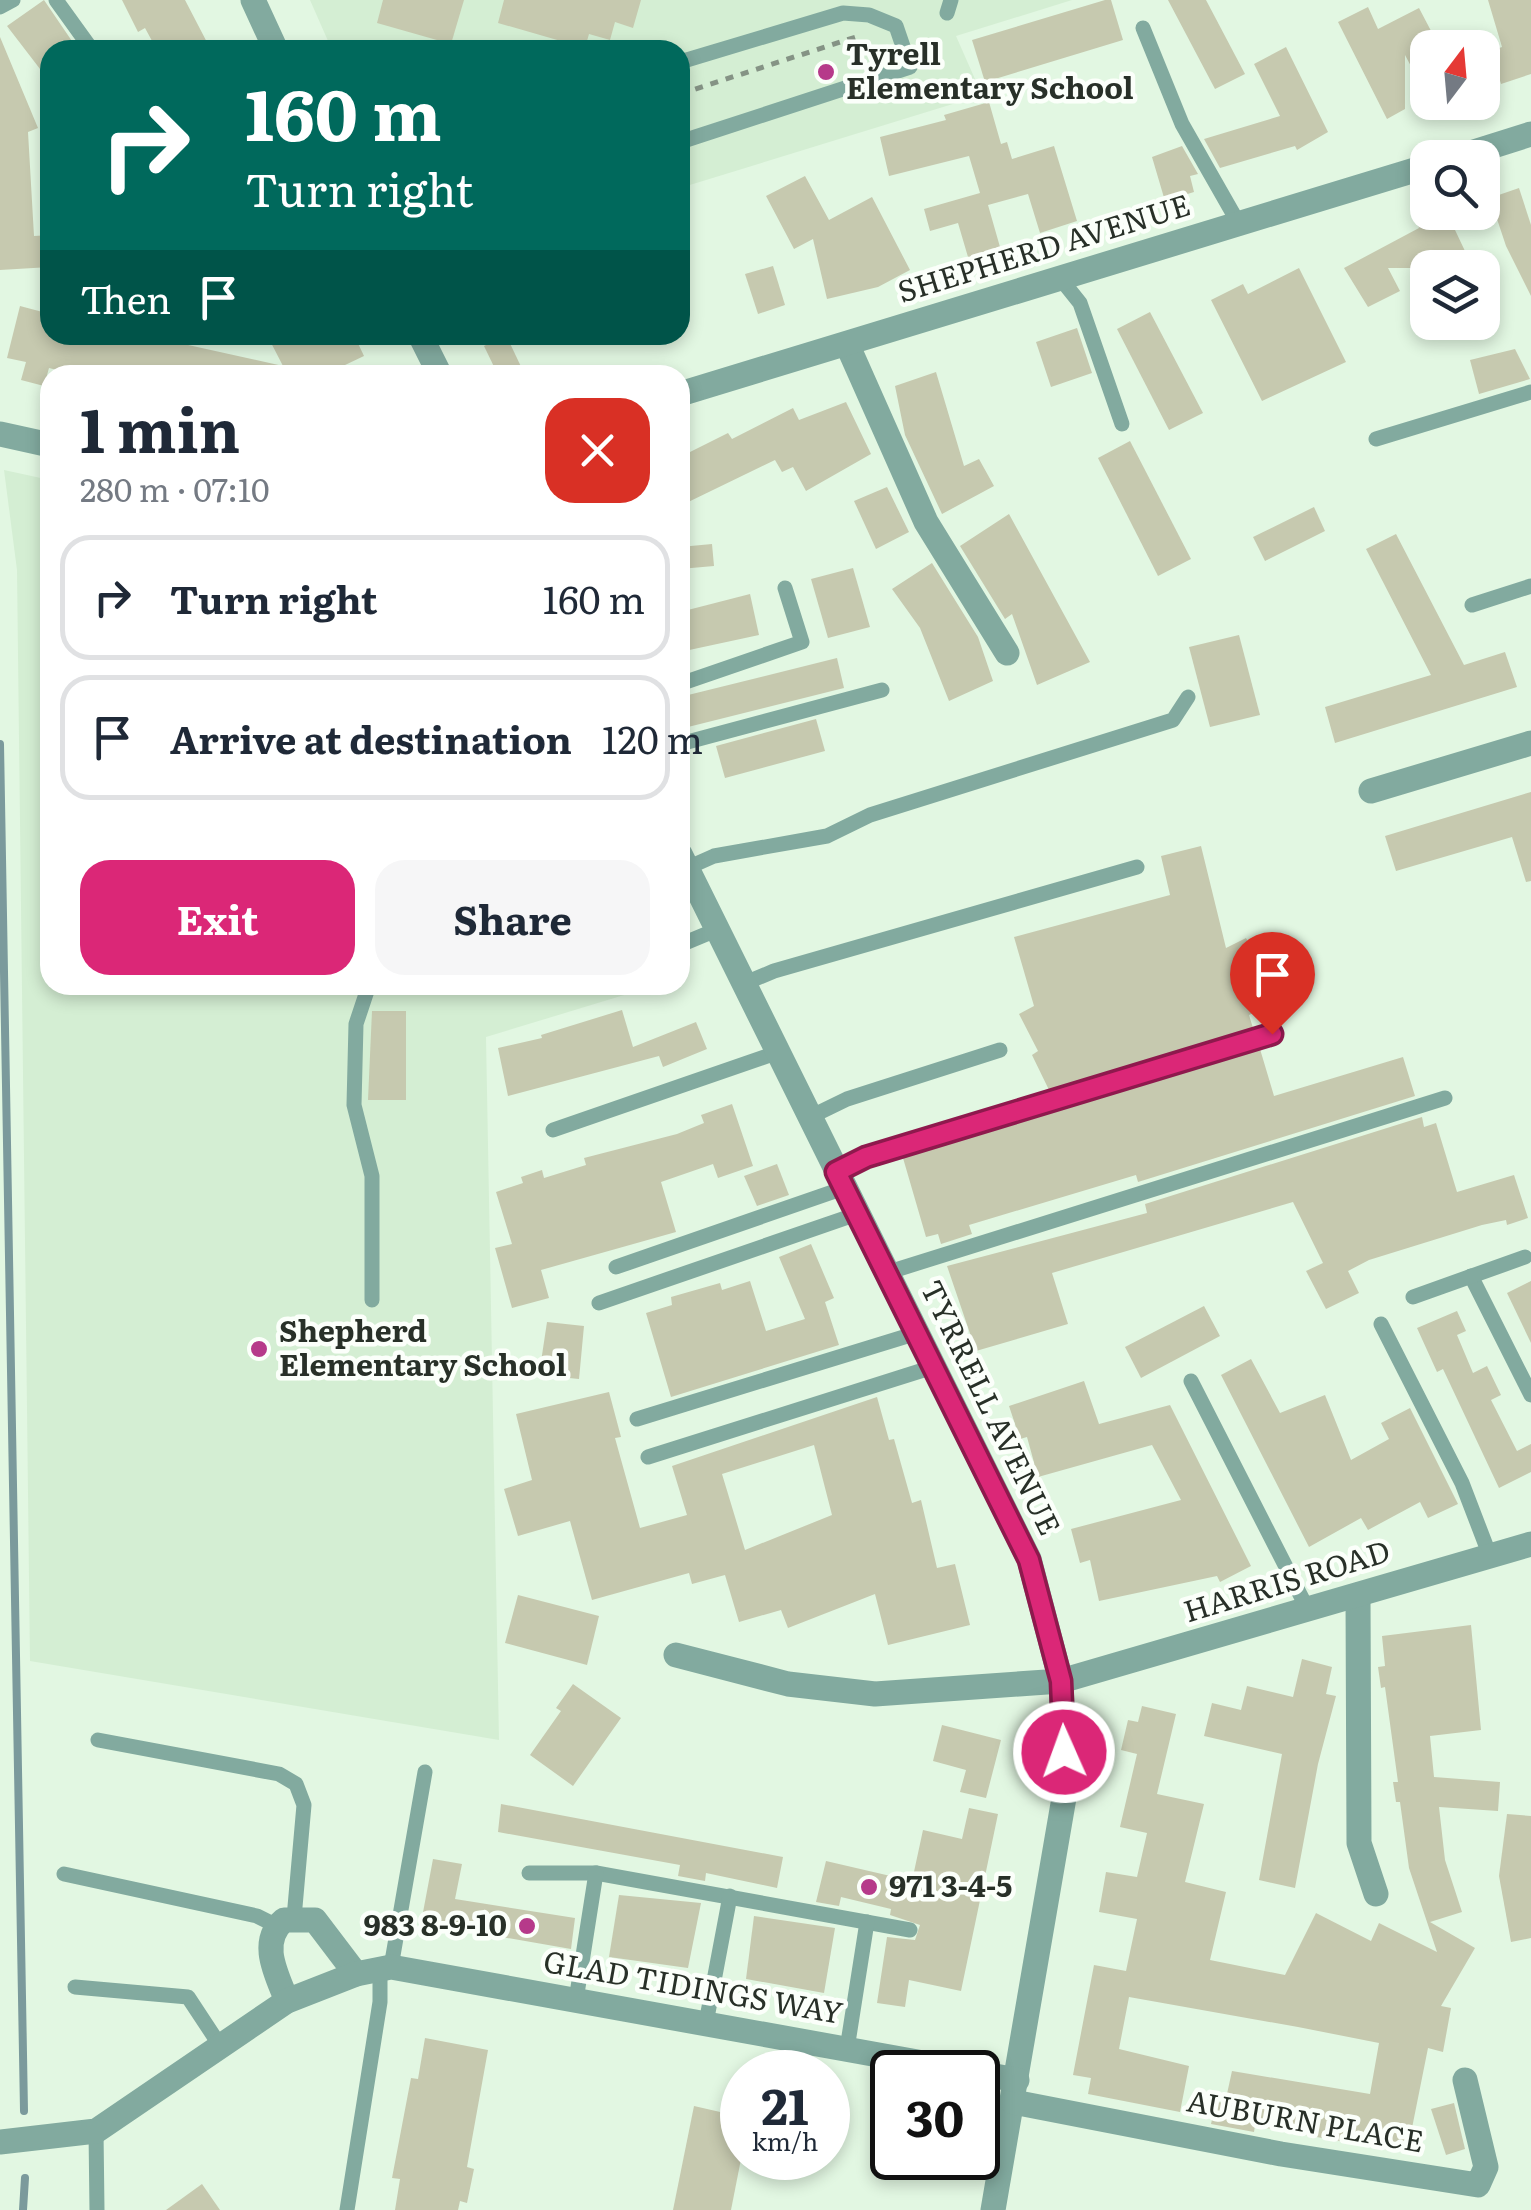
<!DOCTYPE html>
<meta charset="utf-8">
<style>
body{margin:0;font-family:Literata,serif;background:#f6f6f7;color:#1f2937;height:100vh;display:flex;flex-direction:column;font-size:38px;white-space:nowrap}
*{box-sizing:border-box;margin:0}
p{font-size:32px;color:#747a83}
.icon{flex:none;width:55px;height:55px;fill:none;stroke:currentColor;stroke-width:2;stroke-linecap:round;stroke-linejoin:round}
.map{position:relative;flex:1;overflow:hidden}
.drawer{position:absolute;left:40px;top:365px;width:650px;height:630px;display:flex;flex-direction:column;background:#fff;border-radius:30px;box-shadow:0 5px 15px #0003}
.drawer>*{flex:none}
.top-card{position:absolute;left:40px;top:40px;width:650px;height:305px;border-radius:30px;box-shadow:0 5px 15px #0003;background:#00695c;color:#fff;overflow:hidden}
.needle{width:65px;rotate:16deg}
.controls{position:absolute;left:1410px;top:30px;display:grid;gap:20px}
.controls a{display:grid;place-items:center;width:90px;height:90px;border-radius:20px;background:#fff;box-shadow:0 5px 15px #0003;font-size:50px}
.speed{position:absolute;left:720px;top:2050px;display:flex;gap:20px;font-size:50px;font-weight:700;text-align:center}
.speed>*{display:grid;place-content:center;width:130px;height:130px;border-radius:50%;background:#fff;box-shadow:0 5px 15px #0003;line-height:1}
.speed small{font-size:25px;font-weight:400}
.speed .limit{border:5px solid #111;border-radius:15px;background:#fff;color:#111}
.pin{position:absolute;display:grid;place-items:center;width:85px;height:85px;color:#fff;margin:-102px -42px;border-radius:50% 50% 50% 0;rotate:-45deg;box-shadow:0 0 10px #0007}
.pin .icon{rotate:45deg}
.me{position:absolute;width:110px;margin:-55px;rotate:358deg;stroke-linejoin:round;filter:drop-shadow(0 0 8px #0008)}
.turn{display:flex;align-items:center;gap:35px;height:210px;padding:0 40px;font-size:45px}
.turn .icon{width:130px;height:130px;stroke-width:2.5}
.turn b{display:block;font-size:70px;line-height:85px}
.then{display:flex;align-items:center;height:95px;padding:0 40px;background:#0003;gap:20px;font-size:38px}
.round{display:grid;place-items:center;flex:none;width:105px;height:105px;border-radius:30px;background:#f6f6f7}
.summary{display:flex;align-items:center;justify-content:space-between;height:170px;padding:0 40px}
h1{font-size:60px;font-weight:700;line-height:75px}
.cta{display:flex;gap:20px;margin-top:auto;padding:20px 40px}
.cta a{flex:1;height:115px;border-radius:30px;background:#db2777;color:#fff;font-size:40px;font-weight:700;line-height:115px;text-align:center}
.cta a+a{background:#f6f6f7;color:#1f2937}
ul{padding:0;list-style:none}
li{display:flex;align-items:center;gap:30px;height:125px;margin:0 20px 15px;padding:0 20px;border:5px solid #e0e1e3;border-radius:30px}
li div{flex:1}
li b{display:block;font-size:38px}
li em{font-style:normal}
.map>svg:first-child{display:block}
</style>
<div class="map">
<svg width="1531" height="2210" viewBox="0 0 1531 2210">
<rect width="100%" height="100%" fill="#e2f7e2"/>
<g fill="#d4eed3">
<path d="M 310,0 L 1072,0 L 956,36 L 982,95 L 680,188 L 680,50 L 332,50 Z"/>
<path d="M 4,470 L 50,480 L 50,985 L 657,985 L 486,1037 L 499,1740 L 30,1661 L 17,570 Z"/>
</g>
<g fill="none" stroke-linecap="round" stroke-linejoin="round">
<g stroke="#7b9a9c" stroke-width="8">
<path d="M 0,744 L 24,2111"/>
<path d="M 23,2210 L 25,2178"/>
</g>
</g>
<g fill="#c6c9af" fill-rule="evenodd">
<path d="M 44,0 L 78,50 L 50,50 L 50,82 L 7,26 Z"/>
<path d="M 122,0 L 185,0 L 211,50 L 157,50 L 145,28 L 138,32 Z"/>
<path d="M 383,0 L 464,0 L 451,44 L 377,23 Z"/>
<path d="M 504,0 L 641,0 L 633,28 L 615,22 L 610,40 L 589,34 L 585,48 L 498,23 Z"/>
<path d="M 1105,0 L 1111,0 L 1123,40 L 985,82 L 972,40 Z"/>
<path d="M 1168,0 L 1206,0 L 1245,74 L 1215,89 Z"/>
<path d="M 1488,0 L 1531,0 L 1531,74 L 1501,84 L 1491,51 L 1502,47 Z"/>
<path d="M 1368,7 L 1378,29 L 1419,8 L 1440,48 L 1428,48 L 1428,98 L 1405,55 L 1405,109 L 1387,119 L 1338,22 Z"/>
<path d="M 0,37 L 38,128 L 28,132 L 34,236 L 50,235 L 50,267 L 0,270 Z"/>
<path d="M 1286,47 L 1328,132 L 1297,150 L 1295,146 L 1220,168 L 1204,139 L 1280,116 L 1254,64 Z"/>
<path d="M 989,102 L 1001,144 L 1007,142 L 1012,159 L 1054,146 L 1077,221 L 1040,233 L 1028,194 L 988,205 L 1000,247 L 968,257 L 958,223 L 930,231 L 924,209 L 980,193 L 969,156 L 889,176 L 880,137 L 946,120 L 944,115 Z"/>
<path d="M 1182,146 L 1198,174 L 1190,176 L 1194,192 L 1165,201 L 1152,157 Z"/>
<path d="M 805,176 L 829,220 L 872,197 L 910,270 L 878,287 L 827,299 L 813,239 L 794,249 L 766,196 Z"/>
<path d="M 1519,188 L 1531,225 L 1531,296 L 1506,246 L 1490,198 Z"/>
<path d="M 1447,213 L 1473,268 L 1388,268 L 1400,291 L 1368,307 L 1344,268 L 1419,228 L 1417,222 Z"/>
<path d="M 773,266 L 785,305 L 758,314 L 745,274 Z"/>
<path d="M 1299,268 L 1346,362 L 1262,401 L 1211,300 L 1243,284 L 1248,294 Z"/>
<path d="M 20,306 L 50,314 L 50,335 L 143,335 L 283,366 L 267,335 L 354,335 L 364,356 L 324,375 L 288,375 L 286,371 L 285,375 L 77,375 L 49,368 L 44,386 L 21,380 L 26,362 L 7,358 Z"/>
<path d="M 1150,312 L 1203,413 L 1169,430 L 1117,329 Z"/>
<path d="M 1077,328 L 1092,373 L 1051,387 L 1036,342 Z"/>
<path d="M 506,335 L 525,375 L 498,375 L 484,346 Z"/>
<path d="M 1515,349 L 1530,379 L 1479,394 L 1470,360 Z"/>
<path d="M 936,372 L 964,466 L 979,459 L 994,486 L 942,514 L 905,435 L 895,386 Z"/>
<path d="M 846,402 L 871,454 L 806,491 L 793,467 L 782,472 L 775,460 L 680,506 L 680,457 L 728,433 L 732,439 L 793,408 L 799,420 Z"/>
<path d="M 1130,441 L 1191,559 L 1158,576 L 1098,458 Z"/>
<path d="M 887,487 L 909,532 L 876,549 L 854,501 Z"/>
<path d="M 1314,507 L 1325,531 L 1265,561 L 1253,537 Z"/>
<path d="M 1009,514 L 1090,662 L 1037,685 L 1012,614 L 1005,619 L 960,546 Z"/>
<path d="M 1396,534 L 1464,665 L 1505,652 L 1517,687 L 1335,743 L 1325,707 L 1431,675 L 1366,549 Z"/>
<path d="M 712,544 L 714,566 L 680,569 L 680,547 Z"/>
<path d="M 932,563 L 978,637 L 993,681 L 949,701 L 920,628 L 892,589 Z"/>
<path d="M 853,568 L 870,627 L 828,638 L 811,579 Z"/>
<path d="M 750,594 L 759,635 L 680,652 L 680,612 Z"/>
<path d="M 1239,635 L 1260,715 L 1210,727 L 1189,647 Z"/>
<path d="M 837,658 L 844,688 L 680,729 L 680,697 Z"/>
<path d="M 816,719 L 825,751 L 725,778 L 716,746 Z"/>
<path d="M 1531,792 L 1531,881 L 1526,882 L 1512,837 L 1396,871 L 1385,836 Z"/>
<path d="M 1201,846 L 1226,948 L 1246,938 L 1278,1001 L 1249,1015 L 1253,1028 L 1049,1090 L 1032,1055 L 1038,1051 L 1019,1014 L 1034,1006 L 1014,937 L 1170,895 L 1161,856 Z"/>
<path d="M 622,1010 L 633,1047 L 696,1022 L 707,1049 L 663,1067 L 659,1056 L 508,1096 L 498,1048 L 542,1038 L 541,1035 Z"/>
<path d="M 372,1011 L 406,1011 L 406,1100 L 368,1100 Z"/>
<path d="M 1260,1049 L 1274,1096 L 1403,1057 L 1415,1096 L 1138,1182 L 1136,1175 L 969,1225 L 972,1234 L 941,1244 L 938,1234 L 926,1237 L 903,1158 Z"/>
<path d="M 732,1104 L 753,1166 L 718,1178 L 713,1164 L 661,1182 L 676,1232 L 541,1270 L 549,1298 L 512,1308 L 495,1248 L 512,1244 L 496,1192 L 523,1183 L 521,1177 L 542,1170 L 544,1178 L 586,1165 L 584,1158 L 677,1134 L 704,1123 L 701,1115 Z"/>
<path d="M 1422,1117 L 1424,1127 L 1436,1123 L 1457,1192 L 1514,1175 L 1528,1218 L 1507,1225 L 1506,1220 L 1482,1225 L 1369,1260 L 1348,1271 L 1359,1293 L 1326,1309 L 1306,1271 L 1323,1263 L 1293,1202 L 1052,1273 L 1068,1324 L 976,1351 L 947,1266 L 1147,1213 L 1145,1204 Z"/>
<path d="M 777,1164 L 789,1195 L 757,1206 L 744,1176 Z"/>
<path d="M 811,1244 L 834,1298 L 825,1302 L 839,1345 L 671,1397 L 646,1313 L 672,1305 L 671,1297 L 720,1283 L 722,1290 L 750,1281 L 766,1331 L 805,1319 L 779,1257 Z"/>
<path d="M 1531,1281 L 1531,1343 L 1507,1293 Z"/>
<path d="M 1204,1306 L 1220,1336 L 1141,1378 L 1125,1347 Z"/>
<path d="M 1457,1311 L 1466,1331 L 1457,1335 L 1473,1373 L 1487,1366 L 1501,1395 L 1491,1400 L 1517,1451 L 1531,1444 L 1531,1472 L 1499,1488 L 1443,1369 L 1437,1372 L 1417,1328 Z"/>
<path d="M 547,1322 L 584,1326 L 579,1379 L 539,1375 Z"/>
<path d="M 1251,1359 L 1280,1413 L 1325,1395 L 1351,1460 L 1389,1439 L 1381,1423 L 1410,1408 L 1458,1504 L 1428,1518 L 1420,1502 L 1368,1530 L 1361,1518 L 1309,1547 L 1221,1375 Z"/>
<path d="M 1084,1381 L 1099,1424 L 1170,1405 L 1251,1566 L 1220,1582 L 1217,1576 L 1099,1601 L 1090,1560 L 1080,1563 L 1071,1529 L 1181,1500 L 1152,1445 L 1038,1477 L 1027,1437 L 1020,1439 L 1009,1406 Z"/>
<path d="M 609,1392 L 621,1437 L 615,1438 L 640,1528 L 687,1515 L 672,1466 L 877,1397 L 889,1440 L 894,1439 L 912,1503 L 921,1500 L 937,1568 L 955,1564 L 970,1625 L 888,1645 L 875,1594 L 788,1628 L 781,1610 L 739,1622 L 725,1575 L 692,1584 L 689,1573 L 592,1600 L 570,1521 L 518,1536 L 504,1489 L 532,1480 L 516,1414 ZM 814,1445 L 832,1515 L 745,1550 L 722,1474 Z"/>
<path d="M 518,1595 L 599,1616 L 587,1665 L 505,1643 Z"/>
<path d="M 1471,1625 L 1481,1730 L 1430,1736 L 1434,1777 L 1500,1782 L 1498,1811 L 1439,1807 L 1445,1860 L 1462,1912 L 1430,1922 L 1475,1948 L 1441,2006 L 1451,2008 L 1443,2052 L 1428,2048 L 1407,2153 L 1255,2126 L 1254,2132 L 1211,2124 L 1216,2102 L 1225,2103 L 1232,2071 L 1370,2094 L 1379,2043 L 1298,2027 L 1129,1997 L 1119,2049 L 1189,2066 L 1180,2112 L 1088,2094 L 1091,2078 L 1073,2075 L 1094,1965 L 1126,1971 L 1137,1919 L 1099,1912 L 1106,1872 L 1137,1877 L 1147,1833 L 1120,1827 L 1137,1754 L 1121,1750 L 1128,1720 L 1138,1722 L 1142,1706 L 1176,1714 L 1157,1794 L 1204,1804 L 1185,1882 L 1226,1892 L 1210,1960 L 1285,1975 L 1316,1913 L 1371,1941 L 1379,1923 L 1437,1952 L 1409,1868 L 1400,1802 L 1396,1802 L 1393,1782 L 1398,1782 L 1385,1687 L 1381,1688 L 1378,1667 L 1385,1666 L 1382,1636 Z"/>
<path d="M 1302,1659 L 1332,1667 L 1326,1694 L 1336,1696 L 1318,1764 L 1295,1888 L 1259,1880 L 1282,1754 L 1204,1736 L 1212,1703 L 1241,1710 L 1247,1686 L 1293,1697 Z"/>
<path d="M 573,1684 L 621,1718 L 573,1786 L 530,1755 L 561,1711 L 556,1708 Z"/>
<path d="M 942,1725 L 1001,1740 L 986,1798 L 960,1792 L 966,1770 L 933,1761 Z"/>
<path d="M 501,1804 L 783,1857 L 777,1888 L 706,1873 L 705,1881 L 678,1876 L 680,1865 L 498,1832 Z"/>
<path d="M 969,1808 L 998,1814 L 961,1991 L 909,1980 L 905,2007 L 877,2003 L 887,1937 L 915,1940 L 920,1925 L 890,1915 L 891,1909 L 841,1897 L 839,1906 L 816,1902 L 826,1861 L 912,1881 L 923,1830 L 962,1839 Z"/>
<path d="M 1507,1814 L 1531,1816 L 1531,1938 L 1511,1942 L 1499,1876 Z"/>
<path d="M 433,1859 L 462,1864 L 455,1899 L 575,1918 L 571,1949 L 421,1923 Z"/>
<path d="M 619,1895 L 701,1903 L 688,1968 L 609,1957 Z"/>
<path d="M 754,1916 L 835,1928 L 824,1993 L 746,1979 Z"/>
<path d="M 425,2038 L 488,2050 L 467,2167 L 474,2169 L 467,2203 L 460,2201 L 458,2210 L 395,2210 L 400,2179 L 392,2178 L 411,2078 L 418,2079 Z"/>
<path d="M 1454,2103 L 1465,2149 L 1446,2155 L 1431,2109 Z"/>
<path d="M 694,2106 L 742,2117 L 742,2154 L 731,2210 L 673,2210 Z"/>
<path d="M 202,2184 L 220,2210 L 166,2210 Z"/>
</g>
<g fill="none" stroke-linecap="round" stroke-linejoin="round">
<path stroke="#859385" stroke-width="5" stroke-dasharray="8 8" stroke-linecap="butt" d="M 680,94 L 862,35"/>
<g stroke="#82aa9f" stroke-width="15">
<path d="M 56,0 L 92,50"/>
<path d="M 0,7 L 13,0"/>
<path d="M 947,13 L 951,0"/>
<path d="M 1143,28 L 1182,124 L 1239,224"/>
<path d="M 680,62 L 843,13 L 869,15 L 896,26 L 910,67 L 680,142"/>
<path d="M 1060,278 L 1080,303 L 1122,424"/>
<path d="M 1376,439 L 1531,392"/>
<path d="M 1472,605 L 1531,586"/>
<path d="M 680,684 L 802,642 L 785,588"/>
<path d="M 680,744 L 882,690"/>
<path d="M 687,868 L 714,856 L 827,836 L 870,815 L 1173,720 L 1188,697"/>
<path d="M 680,945 L 716,930"/>
<path d="M 743,984 L 774,971 L 1137,867"/>
<path d="M 369,985 L 356,1024 L 354,1105 L 372,1176 L 372,1300"/>
<path d="M 492,985 L 532,985"/>
<path d="M 810,1117 L 847,1099 L 1000,1050"/>
<path d="M 553,1130 L 776,1053"/>
<path d="M 836,1172 L 866,1157 L 1272,1034"/>
<path d="M 616,1267 L 844,1188"/>
<path d="M 886,1273 L 1445,1098"/>
<path d="M 1471,1276 L 1531,1395"/>
<path d="M 1413,1297 L 1525,1257"/>
<path d="M 599,1303 L 857,1214"/>
<path d="M 1381,1324 L 1462,1483 L 1490,1556"/>
<path d="M 1191,1381 L 1308,1610"/>
<path d="M 637,1419 L 917,1333"/>
<path d="M 648,1457 L 933,1367"/>
<path d="M 98,1740 L 279,1774 L 296,1784 L 304,1805 L 294,1918"/>
<path d="M 529,1873 L 596,1873 L 910,1930"/>
<path d="M 64,1874 L 257,1916 L 277,1926"/>
<path d="M 391,1967 L 425,1772"/>
<path d="M 75,1987 L 188,1997 L 221,2047"/>
<path d="M 576,2000 L 596,1873"/>
<path d="M 706,2023 L 730,1896"/>
<path d="M 847,2049 L 867,1922"/>
<path d="M 96,2131 L 97,2210"/>
<path d="M 347,2210 L 380,2002 L 380,1968"/>
</g>
<g stroke="#82aa9f" stroke-width="25">
<path d="M 253,0 L 276,50"/>
<path d="M 1455,158 L 1531,134"/>
<path d="M 420,335 L 440,375"/>
<path d="M 847,344 L 926,522 L 1007,653"/>
<path d="M 680,394 L 1428,166"/>
<path d="M 0,434 L 50,445"/>
<path d="M 1371,791 L 1531,743"/>
<path d="M 680,854 L 1029,1559 L 1061,1681 L 1065,1792 L 993,2210"/>
<path d="M 1358,1595 L 1359,1843 L 1376,1894"/>
<path d="M 676,1655 L 788,1684 L 875,1694 L 1061,1681 L 1531,1544"/>
<path d="M 287,2001 C 277,1975 258,1942 284,1920 L 315,1920 L 356,1974"/>
<path d="M 1013,2102 L 1281,2154 L 1478,2185 L 1486,2167 L 1465,2080"/>
<path d="M 0,2142 L 96,2131 L 287,2001 L 356,1974 L 391,1967 L 1017,2080"/>
</g>
</g>
<g fill="none" stroke-linecap="round" stroke-linejoin="round">
<defs>
<path id="route" d="M 1064,1752 L 1061,1681 L 1029,1560 L 836,1172 L 866,1157 L 1272,1034"/>
</defs>
<use href="#route" stroke="#8e194d" stroke-width="25"/>
<use href="#route" stroke="#db2777" stroke-width="18"/>
</g>
<g fill="#b63a8a" stroke="#fbfffa" stroke-width="4">
<circle cx="826" cy="72" r="10"/>
<circle cx="259" cy="1349" r="10"/>
<circle cx="869" cy="1887" r="10"/>
<circle cx="527" cy="1926" r="10"/>
</g>
<g text-anchor="middle" stroke-width="9" stroke-linejoin="round" paint-order="stroke">
<g font-size="30" font-weight="bold" fill="#283028" stroke="#fbfffa" text-anchor="start">
<text x="846" y="65">Tyrell<tspan x="846" dy="34">Elementary School</tspan></text>
<text x="279" y="1342">Shepherd<tspan x="279" dy="34">Elementary School</tspan></text>
<text x="889" y="1897">971 3-4-5</text>
<text x="507" y="1936" text-anchor="end">983 8-9-10</text>
</g>
<g font-size="30" fill="#283028" stroke="#fbfffa">
<text transform="translate(1044 249) rotate(-17)" y="10">SHEPHERD AVENUE</text>
<text transform="translate(990 1408) rotate(64)" y="10">TYRRELL AVENUE</text>
<text transform="translate(1287 1582) rotate(-17)" y="10">HARRIS ROAD</text>
<text transform="translate(693 1988) rotate(10)" y="10">GLAD TIDINGS WAY</text>
<text transform="translate(1305 2122) rotate(10)" y="10">AUBURN PLACE</text>
</g>
</g>
</svg>
<div class="controls">
<a><svg class="needle" viewBox="-14 -14 28 28"><path d="M0-13l5 13h-10z" fill="#e53935"/><path d="M0 13l5-13h-10z" fill="#747a83"/></svg></a>
<a><svg class="icon" aria-label="search" viewBox="0 0 24 24"><circle cx="10" cy="10" r="6"/><path d="M15 15l6 6"/></svg></a>
<a><svg class="icon" aria-label="layers" viewBox="0 0 24 24"><path d="M12 4l9 5-9 5-9-5zM3 14l9 5 9-5"/></svg></a>
</div>
<div class="speed"><div>21<small>km/h</small></div><div class="limit">30</div></div>
<div class="pin" style="left:1272px;top:1034px;background:#d93025"><svg class="icon" aria-label="arrive" viewBox="0 0 24 24"><path d="M6 21V4h12l-3 4 3 4H6"/></svg></div>
<svg class="me" style="left:1064px;top:1752px" viewBox="-20 -20 40 40"><circle r="17" fill="#db2777" stroke="#fff" stroke-width="3"/><path d="M0-11L8 9 0 5-8 9z" fill="#fff"/></svg>
<div class="top-card">
<div class="turn"><svg class="icon" aria-label="right" viewBox="0 0 24 24"><path d="M7 20v-9h11M14 6l5 5-5 5"/></svg><div><b>160 m</b>Turn right</div></div>
<div class="then">Then<svg class="icon" aria-label="arrive" viewBox="0 0 24 24"><path d="M6 21V4h12l-3 4 3 4H6"/></svg></div>
</div>
<section class="drawer">
<div class="summary"><div><h1>1 min</h1><p>280 m · 07:10</p></div><a class="round" style="background:#d93025;color:#fff"><svg class="icon" aria-label="close" viewBox="0 0 24 24"><path d="M6 6l12 12M18 6L6 18"/></svg></a></div>
<ul>
<li><svg class="icon" aria-label="right" viewBox="0 0 24 24"><path d="M7 20v-9h11M14 6l5 5-5 5"/></svg><div><b>Turn right</b></div><em>160 m</em></li>
<li><svg class="icon" aria-label="arrive" viewBox="0 0 24 24"><path d="M6 21V4h12l-3 4 3 4H6"/></svg><div><b>Arrive at destination</b></div><em>120 m</em></li>
</ul>
<div class="cta"><a>Exit</a><a>Share</a></div>
</section>
</div>
